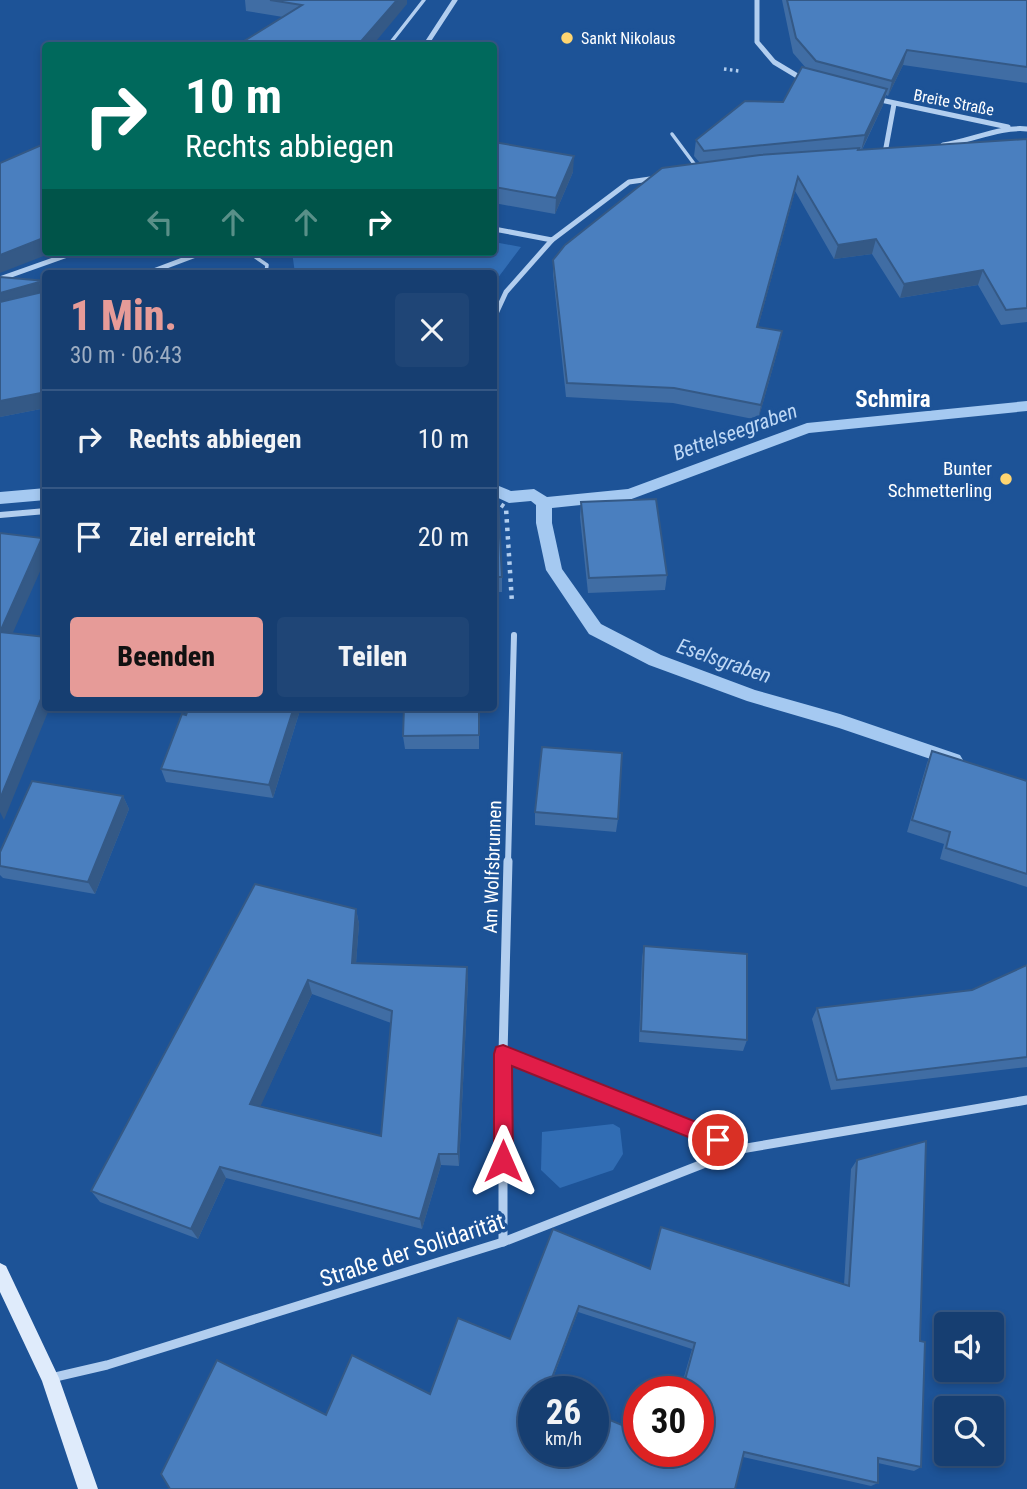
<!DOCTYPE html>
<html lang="de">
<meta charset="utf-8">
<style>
body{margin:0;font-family:"Roboto Condensed",sans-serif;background:#1f4576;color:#f1f3f6;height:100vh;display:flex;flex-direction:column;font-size:26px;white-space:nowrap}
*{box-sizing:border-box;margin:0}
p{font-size:23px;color:#9eaec3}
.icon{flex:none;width:38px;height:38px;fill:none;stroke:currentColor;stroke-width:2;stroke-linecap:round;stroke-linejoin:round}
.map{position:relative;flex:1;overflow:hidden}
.panel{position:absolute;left:42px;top:270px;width:455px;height:441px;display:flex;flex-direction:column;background:#163e71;border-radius:7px;box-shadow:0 4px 10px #0003,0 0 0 2px #355784}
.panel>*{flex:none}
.banner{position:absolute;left:42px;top:42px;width:455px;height:214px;border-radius:7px;box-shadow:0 4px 10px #0003,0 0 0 2px #355784;background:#00695c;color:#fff;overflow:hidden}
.fabs{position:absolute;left:934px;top:1312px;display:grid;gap:14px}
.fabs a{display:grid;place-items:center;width:70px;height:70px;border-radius:7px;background:#163e71;box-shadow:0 4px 10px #0003,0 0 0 2px #355784;font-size:35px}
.speed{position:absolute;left:518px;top:1376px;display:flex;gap:14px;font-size:35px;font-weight:700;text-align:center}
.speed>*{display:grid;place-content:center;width:91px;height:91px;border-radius:50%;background:#163e71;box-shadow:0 4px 10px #0003,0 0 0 2px #355784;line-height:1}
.speed small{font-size:18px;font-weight:400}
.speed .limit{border:10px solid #d22;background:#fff;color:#111}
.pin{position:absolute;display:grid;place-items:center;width:60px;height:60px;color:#fff;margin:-30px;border:4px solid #fff;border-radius:50%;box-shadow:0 2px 7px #0007}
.me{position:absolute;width:77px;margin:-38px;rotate:0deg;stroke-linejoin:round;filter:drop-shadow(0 0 5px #0008)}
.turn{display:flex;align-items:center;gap:24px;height:147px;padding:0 28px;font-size:32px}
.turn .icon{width:91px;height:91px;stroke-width:2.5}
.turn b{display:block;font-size:49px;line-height:60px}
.lanes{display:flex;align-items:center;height:66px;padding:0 28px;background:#0003;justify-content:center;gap:35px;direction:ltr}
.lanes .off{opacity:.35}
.round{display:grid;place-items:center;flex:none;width:74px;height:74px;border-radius:7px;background:#1f4576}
.summary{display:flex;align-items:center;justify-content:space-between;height:119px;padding:0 28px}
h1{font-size:42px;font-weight:800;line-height:52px;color:#e69b98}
.button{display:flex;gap:14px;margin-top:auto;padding:14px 28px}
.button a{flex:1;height:80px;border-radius:7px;background:#e69b98;color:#111;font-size:28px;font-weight:800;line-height:80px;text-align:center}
.button a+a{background:#1f4576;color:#f1f3f6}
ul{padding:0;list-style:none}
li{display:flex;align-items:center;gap:21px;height:98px;padding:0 28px;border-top:2px solid #355784}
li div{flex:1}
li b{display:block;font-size:26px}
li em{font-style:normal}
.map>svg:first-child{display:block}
</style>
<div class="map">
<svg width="1027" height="1489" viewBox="0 0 1027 1489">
<rect width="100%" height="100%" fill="#1d5397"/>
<g fill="#316db4">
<path d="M 494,242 L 521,247 L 494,283 L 494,273 L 295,273 L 292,252 L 494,252 Z"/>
<path d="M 613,1124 L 620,1128 L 623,1154 L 613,1170 L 560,1188 L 541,1170 L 542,1132 Z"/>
</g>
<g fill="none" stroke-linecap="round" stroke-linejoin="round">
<g fill="#a5c9f1" fill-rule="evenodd">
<path d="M 1027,401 L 1027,411 L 809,433 L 629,500 L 552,508 L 552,523 L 562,569 L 601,624 L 661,655 L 755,690 L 840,714 L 960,755 L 963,760 L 960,765 L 954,767 L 839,728 L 747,701 L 649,665 L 589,634 L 546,570 L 536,523 L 536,505 L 531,501 L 509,503 L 494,496 L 494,484 L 511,491 L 534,489 L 547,497 L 628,489 L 807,423 Z"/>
<path d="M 46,488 L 46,500 L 0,504 L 0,492 Z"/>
</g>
<path stroke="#b2ceef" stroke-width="3.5" stroke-dasharray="2.5 3.5" stroke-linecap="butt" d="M 724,69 L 739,71"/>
<path stroke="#b2ceef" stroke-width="4.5" stroke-dasharray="3.5 5" stroke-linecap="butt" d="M 494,500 L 506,508 L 512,603"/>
<g stroke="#b2ceef" stroke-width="3.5">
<path d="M 388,46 L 424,0"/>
<path d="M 672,134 L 698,169"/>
<path d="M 248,252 L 267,265 L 266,273"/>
</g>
<g stroke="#b2ceef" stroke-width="5">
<path d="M 757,0 L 757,42 L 774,62 L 804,80"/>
<path d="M 425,46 L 455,0"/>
<path d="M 876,99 L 1008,127"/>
<path d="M 943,145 C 971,141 1001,126 1027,129"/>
<path d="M 885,153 L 894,104"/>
<path d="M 494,229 L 552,240 L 629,182 L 657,178"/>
<path d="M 148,273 L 204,252"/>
<path d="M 0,279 L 76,252"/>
<path d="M 494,318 L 506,292 L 552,240"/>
</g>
<g stroke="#b2ceef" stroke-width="6">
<path d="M 0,515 L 46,511"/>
<path d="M 508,863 L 514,635"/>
</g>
<g stroke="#b2ceef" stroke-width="9">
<path d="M 503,1054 L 741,1149"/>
<path d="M 503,1242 L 503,1054 L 508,861"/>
<path d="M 51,1378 L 107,1365 L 503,1242 L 741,1149 L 1027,1100"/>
</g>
<path fill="#dfebfb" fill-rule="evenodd" d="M 0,1263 L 6,1266 L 59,1378 L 98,1489 L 78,1489 L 42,1381 L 0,1292 Z"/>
</g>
<g fill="#406da4" fill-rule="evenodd">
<path d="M 245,0 L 397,0 L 407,4 L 283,17 L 246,11 Z"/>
<path d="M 782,0 L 1027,0 L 1027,83 L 903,65 L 888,96 L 886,95 L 883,105 L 862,150 L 1027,139 L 1027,322 L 1001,325 L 978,285 L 900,298 L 872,254 L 834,259 L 795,191 L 758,327 L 782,331 L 779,346 L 758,420 L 673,403 L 566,397 L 553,274 L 553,260 L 700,163 L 694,156 L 696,140 L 783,102 L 806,68 L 793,53 Z"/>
<path d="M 494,142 L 573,172 L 555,214 L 494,203 Z"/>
<path d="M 0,277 L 46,281 L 46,408 L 0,417 Z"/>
<path d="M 494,498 L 502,577 L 502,592 L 494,592 Z"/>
<path d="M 581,502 L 667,575 L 665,590 L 588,593 L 580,517 Z"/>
<path d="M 189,707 L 301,707 L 273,798 L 166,782 L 161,769 Z"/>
<path d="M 479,707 L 479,749 L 405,749 L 403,736 Z"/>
<path d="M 932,751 L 1027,781 L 1027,887 L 940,859 L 944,844 L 907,832 L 927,763 Z"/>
<path d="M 123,796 L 129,809 L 95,894 L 3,878 L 0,875 L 0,852 Z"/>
<path d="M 535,812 L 618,819 L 616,832 L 535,825 Z"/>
<path d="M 356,909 L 359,924 L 356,963 L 467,967 L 468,981 L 459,1166 L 441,1165 L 422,1229 L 226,1178 L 198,1239 L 100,1202 L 91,1191 ZM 312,994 L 391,1023 L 381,1136 L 260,1106 Z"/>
<path d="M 644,946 L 747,1040 L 743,1051 L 639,1042 L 642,958 Z"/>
<path d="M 1027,965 L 1027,1067 L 831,1090 L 812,1019 L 817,1008 L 972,990 Z"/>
<path d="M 926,1141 L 920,1341 L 925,1342 L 921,1467 L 914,1471 L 878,1463 L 878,1483 L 871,1486 L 743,1457 L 735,1489 L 170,1489 L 161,1474 L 217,1360 L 326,1415 L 352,1355 L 430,1394 L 458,1318 L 510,1339 L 553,1229 L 650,1269 L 661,1227 L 844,1285 L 851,1169 L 857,1160 ZM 578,1312 L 692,1349 L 680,1391 L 698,1391 L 698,1451 L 639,1451 L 639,1432 L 593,1413 L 593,1451 L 534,1451 L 534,1391 L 548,1391 Z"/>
</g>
<g fill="#345986">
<path d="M 397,0 L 407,0 L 407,4 L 372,46 L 357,46 Z"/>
<path d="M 907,50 L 903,65 L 888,96 L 892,81 Z"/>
<path d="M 887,89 L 883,105 L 861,151 L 865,135 Z"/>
<path d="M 574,156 L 573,172 L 555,214 L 556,198 Z"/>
<path d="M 798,177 L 795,191 L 754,342 L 757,327 Z"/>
<path d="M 46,237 L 46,252 L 54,252 L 0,273 L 0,255 Z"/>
<path d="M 876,239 L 872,254 L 834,259 L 838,245 Z"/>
<path d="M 983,270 L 978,285 L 900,298 L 904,284 Z"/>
<path d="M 39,282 L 45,298 L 0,311 L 0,293 Z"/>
<path d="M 782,331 L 779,346 L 758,420 L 761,405 Z"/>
<path d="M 46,392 L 46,408 L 0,417 L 0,401 Z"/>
<path d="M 42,538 L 46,547 L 46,558 L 7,646 L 0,632 Z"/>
<path d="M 46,687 L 46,707 L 50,707 L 4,820 L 0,812 L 0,799 Z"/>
<path d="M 294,707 L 301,707 L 273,798 L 269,785 Z"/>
<path d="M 123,796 L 129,809 L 95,894 L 88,882 Z"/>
<path d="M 356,909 L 359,924 L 355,977 L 352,963 Z"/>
<path d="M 467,967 L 468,981 L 459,1166 L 458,1154 Z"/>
<path d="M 308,980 L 312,994 L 256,1116 L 250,1104 Z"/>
<path d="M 439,1154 L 441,1165 L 422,1229 L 420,1219 Z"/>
<path d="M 220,1167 L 226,1178 L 198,1239 L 191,1229 Z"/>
<path d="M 579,1306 L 578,1312 L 548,1391 L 547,1391 Z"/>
</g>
<g fill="#4a7fbf" stroke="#345986" stroke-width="2" fill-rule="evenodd">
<path d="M 270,0 L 397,0 L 357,46 L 236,46 L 302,5 Z"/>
<path d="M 787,0 L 1027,0 L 1027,67 L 907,50 L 892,81 L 816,61 L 796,38 Z"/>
<path d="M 802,67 L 887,89 L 865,135 L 704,151 L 696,140 L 745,101 L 783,102 Z"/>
<path d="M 1027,139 L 1027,308 L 1006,310 L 983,270 L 904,284 L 876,239 L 838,245 L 798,177 L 757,327 L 782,331 L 761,405 L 674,388 L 567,383 L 553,260 L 565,245 L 662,168 L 760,155 L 859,148 L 858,150 Z"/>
<path d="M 494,142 L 574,156 L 556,198 L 494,187 Z"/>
<path d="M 46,143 L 46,237 L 0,255 L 0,163 Z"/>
<path d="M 0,277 L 46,281 L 46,287 L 39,282 L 0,293 Z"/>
<path d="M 46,287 L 46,392 L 0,401 L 0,302 L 42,292 Z"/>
<path d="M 494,498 L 498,498 L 502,577 L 494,577 Z"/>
<path d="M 656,499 L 667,575 L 589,578 L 581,502 Z"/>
<path d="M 0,533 L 42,538 L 0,632 L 46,637 L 46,687 L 0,799 Z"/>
<path d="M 189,707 L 294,707 L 269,785 L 161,769 L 182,714 L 186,715 Z"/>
<path d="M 404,707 L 479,707 L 479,735 L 403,736 Z"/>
<path d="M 542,747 L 622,753 L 618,819 L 535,812 Z"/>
<path d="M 932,751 L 1027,781 L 1027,874 L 946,848 L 950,832 L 912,820 Z"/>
<path d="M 32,781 L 123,796 L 88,882 L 0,866 L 0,852 Z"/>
<path d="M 255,884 L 356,909 L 352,963 L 467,967 L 458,1154 L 439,1154 L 420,1219 L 220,1167 L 191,1229 L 91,1191 ZM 308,980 L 392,1011 L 381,1136 L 250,1104 Z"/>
<path d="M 644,946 L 747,954 L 747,1040 L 641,1031 Z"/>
<path d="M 1027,965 L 1027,1057 L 837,1080 L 817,1008 L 972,990 Z"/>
<path d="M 926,1141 L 920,1341 L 925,1342 L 921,1467 L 878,1458 L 878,1483 L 744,1452 L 735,1489 L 170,1489 L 161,1474 L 217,1360 L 326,1415 L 352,1355 L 430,1394 L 458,1318 L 510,1339 L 553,1229 L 650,1269 L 661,1227 L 849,1286 L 857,1160 ZM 579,1306 L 695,1343 L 682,1391 L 698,1391 L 698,1451 L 639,1451 L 639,1432 L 593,1413 L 593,1451 L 534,1451 L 534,1391 L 547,1391 Z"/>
</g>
<path fill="#e11d48" stroke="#92132f" stroke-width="2" d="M 503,1045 L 724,1133 L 727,1140 L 724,1146 L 718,1149 L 512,1066 L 513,1161 L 510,1168 L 503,1171 L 496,1168 L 494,1161 L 494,1054 L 496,1047 Z"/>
<g fill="#ffd571" stroke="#1d5397" stroke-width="2.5">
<circle cx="567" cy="38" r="7"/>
<circle cx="1006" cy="479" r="7"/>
</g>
<g text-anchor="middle" stroke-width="7" stroke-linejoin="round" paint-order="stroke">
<g font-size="16" fill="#fff" stroke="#1d5397" text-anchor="start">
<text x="581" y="44">Sankt Nikolaus</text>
</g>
<g font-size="16" fill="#fff" stroke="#1d5397">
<text transform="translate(954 102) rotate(11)" y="6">Breite Straße</text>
</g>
<g font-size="19" fill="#fff" stroke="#1d5397" text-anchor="end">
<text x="992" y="475">Bunter<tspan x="992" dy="22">Schmetterling</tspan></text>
</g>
<g font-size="19" fill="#fff" stroke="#1d5397">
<text transform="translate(492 867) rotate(-88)" y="7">Am Wolfsbrunnen</text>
</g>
<g font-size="21" font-style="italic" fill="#bed8f6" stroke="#1d5397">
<text transform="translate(735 432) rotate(-20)" y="7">Bettelseegraben</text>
<text transform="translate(724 661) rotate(19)" y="7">Eselsgraben</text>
</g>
<g font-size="23" font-weight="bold" fill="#fff" stroke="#1d5397">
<text x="893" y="407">Schmira</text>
</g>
<g font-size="23" fill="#fff" stroke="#1d5397">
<text transform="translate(412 1250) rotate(-18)" y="8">Straße der Solidarität</text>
</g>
</g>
</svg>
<div class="fabs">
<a><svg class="icon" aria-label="sound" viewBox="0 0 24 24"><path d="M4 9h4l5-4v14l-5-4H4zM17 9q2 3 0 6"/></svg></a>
<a><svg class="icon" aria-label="search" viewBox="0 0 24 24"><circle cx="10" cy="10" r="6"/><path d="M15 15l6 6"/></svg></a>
</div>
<div class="speed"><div>26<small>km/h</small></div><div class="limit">30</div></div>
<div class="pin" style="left:718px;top:1140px;background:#d93025"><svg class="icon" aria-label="arrive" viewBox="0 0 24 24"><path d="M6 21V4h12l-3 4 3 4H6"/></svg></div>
<svg class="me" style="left:503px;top:1161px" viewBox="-20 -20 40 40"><path d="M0-17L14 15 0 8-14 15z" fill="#e11d48" stroke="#fff" stroke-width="4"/></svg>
<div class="banner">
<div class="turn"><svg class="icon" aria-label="right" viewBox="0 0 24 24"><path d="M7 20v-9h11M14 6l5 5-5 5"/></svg><div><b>10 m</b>Rechts abbiegen</div></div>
<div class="lanes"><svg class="icon off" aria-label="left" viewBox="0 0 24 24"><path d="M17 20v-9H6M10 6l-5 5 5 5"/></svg><svg class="icon off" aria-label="ahead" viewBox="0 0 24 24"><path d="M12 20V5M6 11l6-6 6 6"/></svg><svg class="icon off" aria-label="ahead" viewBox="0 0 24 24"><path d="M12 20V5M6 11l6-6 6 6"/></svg><svg class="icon" aria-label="right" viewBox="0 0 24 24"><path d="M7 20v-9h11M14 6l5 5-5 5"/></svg></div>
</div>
<section class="panel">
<div class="summary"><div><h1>1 Min.</h1><p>30 m · 06:43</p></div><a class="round"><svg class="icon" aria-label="close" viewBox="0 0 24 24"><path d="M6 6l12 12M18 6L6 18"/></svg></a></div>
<ul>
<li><svg class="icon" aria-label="right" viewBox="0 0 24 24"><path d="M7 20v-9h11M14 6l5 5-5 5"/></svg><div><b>Rechts abbiegen</b></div><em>10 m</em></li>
<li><svg class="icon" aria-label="arrive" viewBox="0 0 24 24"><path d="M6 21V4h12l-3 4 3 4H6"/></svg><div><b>Ziel erreicht</b></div><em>20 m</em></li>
</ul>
<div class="button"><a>Beenden</a><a>Teilen</a></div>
</section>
</div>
